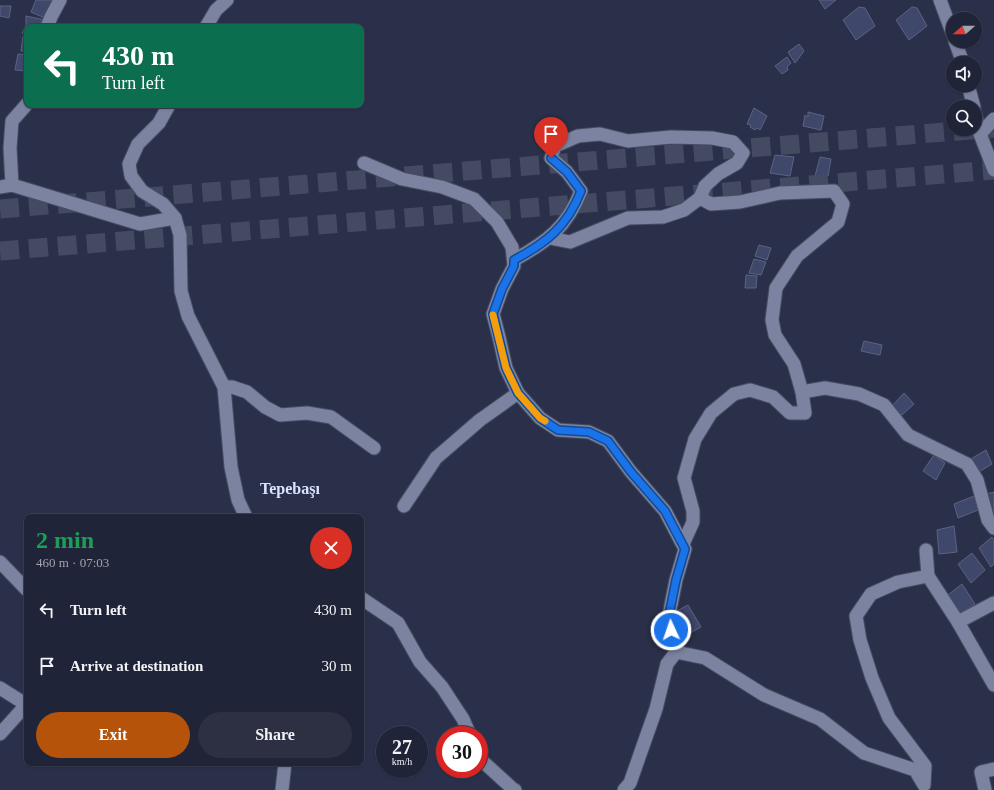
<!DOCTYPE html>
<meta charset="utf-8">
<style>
body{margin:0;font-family:Georgia,serif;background:#2d3043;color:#f1f3f6;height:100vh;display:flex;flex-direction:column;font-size:15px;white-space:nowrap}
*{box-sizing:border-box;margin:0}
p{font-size:13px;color:#a2a4ae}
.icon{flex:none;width:22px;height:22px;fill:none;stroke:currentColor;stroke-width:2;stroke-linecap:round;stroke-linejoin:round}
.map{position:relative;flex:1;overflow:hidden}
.details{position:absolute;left:24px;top:514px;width:340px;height:252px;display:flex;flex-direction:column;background:#202438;border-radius:8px;box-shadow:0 1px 3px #0004,0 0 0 1px #3d4153}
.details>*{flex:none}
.banner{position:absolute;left:24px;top:24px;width:340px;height:84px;border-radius:8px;box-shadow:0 1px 3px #0004,0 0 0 1px #3d4153;background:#0b6e4f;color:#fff;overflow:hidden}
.needle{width:26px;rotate:250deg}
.fabs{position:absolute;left:946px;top:12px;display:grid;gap:8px}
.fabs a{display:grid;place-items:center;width:36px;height:36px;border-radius:50%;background:#202438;box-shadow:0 1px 3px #0004,0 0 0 1px #3d4153;font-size:20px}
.speed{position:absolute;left:376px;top:726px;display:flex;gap:8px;font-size:20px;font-weight:700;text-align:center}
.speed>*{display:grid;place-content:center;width:52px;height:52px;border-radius:50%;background:#202438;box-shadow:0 1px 3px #0004,0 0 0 1px #3d4153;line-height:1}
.speed small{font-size:10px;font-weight:400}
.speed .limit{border:6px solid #d22;background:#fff;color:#111}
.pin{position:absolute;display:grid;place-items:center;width:34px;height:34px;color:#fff;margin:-41px -17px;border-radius:50% 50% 50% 0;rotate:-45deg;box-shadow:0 0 4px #0007}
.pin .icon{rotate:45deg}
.me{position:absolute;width:44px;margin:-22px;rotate:357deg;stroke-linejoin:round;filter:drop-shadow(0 0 3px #0008)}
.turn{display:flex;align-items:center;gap:14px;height:84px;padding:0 12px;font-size:18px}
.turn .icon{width:52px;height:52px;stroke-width:2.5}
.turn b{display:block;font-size:28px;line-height:34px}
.round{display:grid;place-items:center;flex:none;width:42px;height:42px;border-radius:21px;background:#2d3043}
.headline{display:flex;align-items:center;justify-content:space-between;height:68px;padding:0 12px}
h1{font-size:24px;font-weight:700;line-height:30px;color:#1e9e55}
.action{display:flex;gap:8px;margin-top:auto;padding:8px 12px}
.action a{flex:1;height:46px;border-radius:24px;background:#b45309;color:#fff;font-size:16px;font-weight:700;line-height:46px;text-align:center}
.action a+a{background:#2d3043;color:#f1f3f6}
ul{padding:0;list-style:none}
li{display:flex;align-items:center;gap:12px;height:56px;padding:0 12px}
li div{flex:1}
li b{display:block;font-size:15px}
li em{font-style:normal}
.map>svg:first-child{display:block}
</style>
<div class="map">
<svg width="994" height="790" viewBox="0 0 994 790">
<rect width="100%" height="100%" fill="#2b304a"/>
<g fill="#3f476b" stroke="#5c6380">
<path d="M 36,0 L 53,0 L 47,19 L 31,12 Z"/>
<path d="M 819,0 L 836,0 L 825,9 Z"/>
<path d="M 0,6 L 11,6 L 9,18 L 0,16 Z"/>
<path d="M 859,7 L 865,8 L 875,26 L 856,40 L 843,20 Z"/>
<path d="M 912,7 L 917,8 L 927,26 L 909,40 L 896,20 Z"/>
<path d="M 26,16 L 45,20 L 43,27 L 27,27 L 27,34 L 22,33 L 26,25 Z"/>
<path d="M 23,36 L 27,37 L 27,51 L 21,51 Z"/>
<path d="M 799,44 L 804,51 L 795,63 L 788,52 Z"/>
<path d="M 18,54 L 27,55 L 27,71 L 15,70 Z"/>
<path d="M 787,57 L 791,63 L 787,67 L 788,70 L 782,74 L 775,66 Z"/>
<path d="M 754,108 L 767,116 L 760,130 L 757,128 L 755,130 L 750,127 L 751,125 L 747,124 Z"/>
<path d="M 808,112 L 824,116 L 821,130 L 803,126 L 805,115 L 808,117 Z"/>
<path d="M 775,155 L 794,157 L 790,176 L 770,173 Z"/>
<path d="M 820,157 L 831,159 L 828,176 L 815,176 Z"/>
<path d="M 759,245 L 771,248 L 767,260 L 755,256 Z"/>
<path d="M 754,259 L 766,262 L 761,275 L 749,273 Z"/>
<path d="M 746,275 L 757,276 L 756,288 L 745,288 Z"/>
<path d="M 864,341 L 882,345 L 880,355 L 861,351 Z"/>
<path d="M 904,393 L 914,404 L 902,415 L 892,406 Z"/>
<path d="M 986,450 L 992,464 L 977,473 L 969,460 Z"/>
<path d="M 934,455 L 945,463 L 936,480 L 923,471 Z"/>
<path d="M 994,492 L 994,517 L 987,494 Z"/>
<path d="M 974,496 L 978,510 L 958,518 L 954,504 Z"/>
<path d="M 954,526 L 957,552 L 939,554 L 937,530 Z"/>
<path d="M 992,537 L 994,540 L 994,564 L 991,567 L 979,548 Z"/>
<path d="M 972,553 L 985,570 L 971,583 L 958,564 Z"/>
<path d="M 962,584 L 975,604 L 960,614 L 948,595 Z"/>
<path d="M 688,605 L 701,627 L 685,636 L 673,613 Z"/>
</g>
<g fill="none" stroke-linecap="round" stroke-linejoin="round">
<g stroke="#454a63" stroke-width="19" stroke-dasharray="19 10" stroke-linecap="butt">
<path d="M 0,209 L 994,128"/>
<path d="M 0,251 L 994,170"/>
</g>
<defs>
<g id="minor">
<path d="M 940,0 L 953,35"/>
<path d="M 47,27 L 51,17 L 60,0"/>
<path d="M 206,27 L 216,10 L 227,0"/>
<path d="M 955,41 L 963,63"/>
<path d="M 968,85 L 974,107"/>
<path d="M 169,105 L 159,123 L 138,144 L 129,164 L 131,176 L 142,191 L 163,204 L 175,218 L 180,235 L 181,291 L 188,316 L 224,387 L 231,467 L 238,500 L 246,517"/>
<path d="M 975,113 L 980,134 L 994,170"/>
<path d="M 980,134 L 994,119"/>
<path d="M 364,163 L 402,179 L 442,187 L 474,199 L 497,222 L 512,247 L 514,266 L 502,289 L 493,314 L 499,337 L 506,368 L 518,393 L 540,418 L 558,430 L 589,432 L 608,441 L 631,472 L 665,511 L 685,549 L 676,580 L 668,620 L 676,652"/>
<path d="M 12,185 L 10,148 L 12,121 L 27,104"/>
<path d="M 0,187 L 12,185 L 140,224 L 175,218"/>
<path d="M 550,238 L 570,242 L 628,218 L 663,217 L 684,210 L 700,198"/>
<path d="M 514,260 C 547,242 567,227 581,191 L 567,172 L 551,158 L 555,146 L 578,136 L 600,134 L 628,141 L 671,137 L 712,138 L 733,142 L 743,153 L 737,163 L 718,174 L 705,186 L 700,198 L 711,204 L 740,202 L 780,193 L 834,191 L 843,204 L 838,222 L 797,256 L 776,288 L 772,320 L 775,335 L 794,364 L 802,392 L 805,413 L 790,413 L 773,397 L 750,390 L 734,394 L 711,413 L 695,439 L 684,478 L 693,511 L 693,522 L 683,544"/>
<path d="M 224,387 L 232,387 L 247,392 L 265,407 L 280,415 L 307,413 L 331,417 L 374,448"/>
<path d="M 802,392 L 825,388 L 859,394 L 884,405 L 908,435 L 967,464 L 977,480 L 988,520 L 994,528"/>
<path d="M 404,506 L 436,458 L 480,420 L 518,393"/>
<path d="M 926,550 L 928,576 L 958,622 L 994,685"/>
<path d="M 0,562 L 27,590"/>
<path d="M 361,598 L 398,623 L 420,662 L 442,687 L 463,719 L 470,735"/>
<path d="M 958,622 L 994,603"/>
<path d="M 0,688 L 27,705"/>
<path d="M 0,734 L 26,705"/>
<path d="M 479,756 L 480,759 L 513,789 L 515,790"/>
<path d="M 282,790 L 285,763"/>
<path d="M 624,790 L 630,783 L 644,743 L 656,709 L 667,664 L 676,652 L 705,658 L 764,695 L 820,719 L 864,753 L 915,770 L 924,785 L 925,766 L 889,718 L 872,678 L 860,640 L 856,616 L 871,594 L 898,582 L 928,576"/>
<path d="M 985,790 L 981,772 L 994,769"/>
</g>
</defs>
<use href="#minor" stroke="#474c61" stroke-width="15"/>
<use href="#minor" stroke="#7b83a0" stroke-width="13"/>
</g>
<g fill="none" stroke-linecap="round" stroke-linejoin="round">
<defs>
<path id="route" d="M 551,158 L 567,172 L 581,191 C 567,227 546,243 514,260 L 514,266 L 502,289 L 493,314 L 506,368 L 518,393 L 540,418 L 558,430 L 589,432 L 608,441 L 631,472 L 665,511 L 685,549 L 676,580 L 668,620 L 671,630"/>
</defs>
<use href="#route" stroke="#114b97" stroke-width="10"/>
<use href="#route" stroke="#1a73e8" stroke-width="7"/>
<path stroke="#f59e0b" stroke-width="7" d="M 493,315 L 506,368 L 518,393 L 540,418 L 545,421"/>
</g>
<g text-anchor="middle" stroke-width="4" stroke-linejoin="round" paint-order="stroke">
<g font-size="16" font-weight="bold" fill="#dce3fe" stroke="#2b304a">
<text x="290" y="494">Tepebaşı</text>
</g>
</g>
</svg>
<div class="fabs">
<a><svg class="needle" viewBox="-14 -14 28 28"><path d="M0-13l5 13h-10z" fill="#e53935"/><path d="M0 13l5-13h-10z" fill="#a2a4ae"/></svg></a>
<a><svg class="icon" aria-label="sound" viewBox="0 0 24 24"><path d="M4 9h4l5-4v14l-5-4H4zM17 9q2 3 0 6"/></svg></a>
<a><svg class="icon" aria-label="search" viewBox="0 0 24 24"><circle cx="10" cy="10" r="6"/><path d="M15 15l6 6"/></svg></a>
</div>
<div class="speed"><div>27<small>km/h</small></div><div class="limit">30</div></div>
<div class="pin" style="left:551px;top:158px;background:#d93025"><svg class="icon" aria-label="arrive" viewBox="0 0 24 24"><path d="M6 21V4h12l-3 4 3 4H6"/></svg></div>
<svg class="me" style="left:671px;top:630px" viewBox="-20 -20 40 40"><circle r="17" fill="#1a73e8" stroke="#fff" stroke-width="3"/><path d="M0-11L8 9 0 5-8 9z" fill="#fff"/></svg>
<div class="banner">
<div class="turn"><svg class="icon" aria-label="left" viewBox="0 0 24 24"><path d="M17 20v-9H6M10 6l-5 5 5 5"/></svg><div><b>430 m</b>Turn left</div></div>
</div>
<section class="details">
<div class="headline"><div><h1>2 min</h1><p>460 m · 07:03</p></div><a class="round" style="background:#d93025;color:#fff"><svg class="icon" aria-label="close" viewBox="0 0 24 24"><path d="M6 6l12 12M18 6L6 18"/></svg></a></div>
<ul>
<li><svg class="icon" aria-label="left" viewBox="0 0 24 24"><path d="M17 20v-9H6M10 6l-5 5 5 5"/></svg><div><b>Turn left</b></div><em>430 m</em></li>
<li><svg class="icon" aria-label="arrive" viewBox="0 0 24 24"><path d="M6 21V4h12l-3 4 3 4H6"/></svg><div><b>Arrive at destination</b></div><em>30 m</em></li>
</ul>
<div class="action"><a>Exit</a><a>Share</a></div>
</section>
</div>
